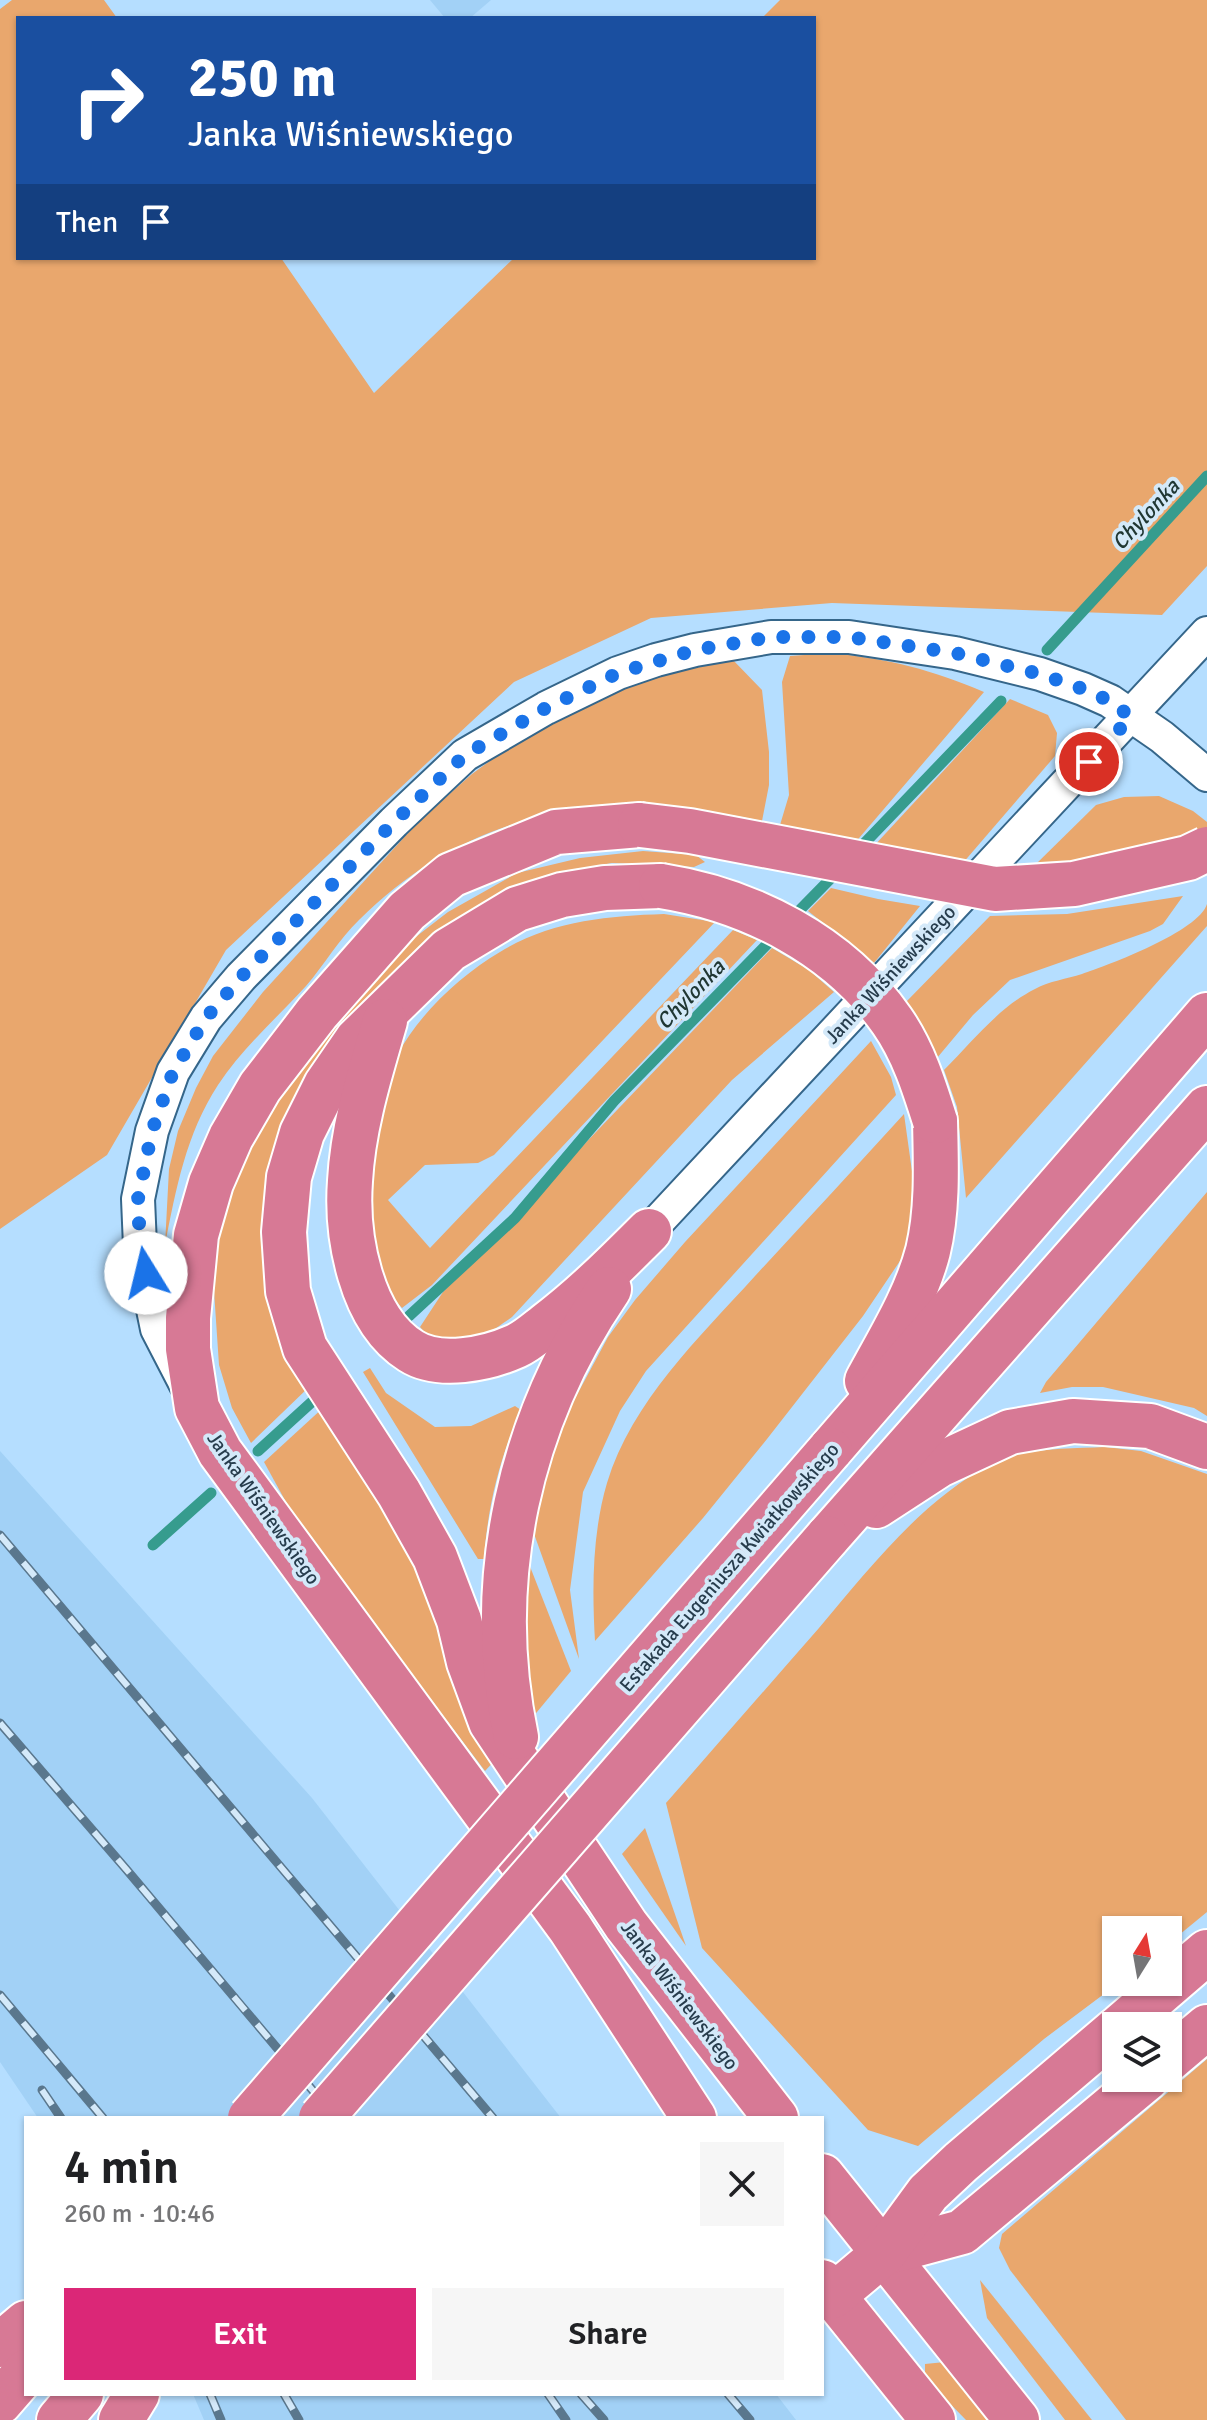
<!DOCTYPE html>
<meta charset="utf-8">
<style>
body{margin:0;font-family:Signika,sans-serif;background:#f6f6f6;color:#202124;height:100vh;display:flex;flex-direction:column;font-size:30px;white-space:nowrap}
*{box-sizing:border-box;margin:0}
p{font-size:26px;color:#757577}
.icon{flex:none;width:44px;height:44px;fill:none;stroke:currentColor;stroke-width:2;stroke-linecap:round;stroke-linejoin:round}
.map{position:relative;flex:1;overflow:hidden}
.details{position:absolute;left:24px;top:2116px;width:800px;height:280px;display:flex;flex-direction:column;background:#fff;border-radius:0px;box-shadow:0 2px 6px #0004}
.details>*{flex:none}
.banner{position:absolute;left:16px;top:16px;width:800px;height:244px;border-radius:0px;box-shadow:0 2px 6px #0004;background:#1a4fa0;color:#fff;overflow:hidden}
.needle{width:52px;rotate:11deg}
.controls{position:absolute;left:1102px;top:1916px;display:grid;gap:16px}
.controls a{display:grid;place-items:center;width:80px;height:80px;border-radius:0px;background:#fff;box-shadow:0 2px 6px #0004;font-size:40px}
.pin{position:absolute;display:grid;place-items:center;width:68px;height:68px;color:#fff;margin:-34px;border:4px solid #fff;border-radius:50%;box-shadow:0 2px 8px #0007}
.me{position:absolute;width:88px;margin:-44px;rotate:351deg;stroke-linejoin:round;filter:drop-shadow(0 0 6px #0008)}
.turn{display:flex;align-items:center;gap:28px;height:168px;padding:0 40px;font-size:36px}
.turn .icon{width:104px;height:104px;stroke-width:2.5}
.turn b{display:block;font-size:56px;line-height:68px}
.then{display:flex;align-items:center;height:76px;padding:0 40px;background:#0003;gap:16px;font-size:30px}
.round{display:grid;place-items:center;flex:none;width:84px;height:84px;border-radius:0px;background:#f6f6f6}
.headline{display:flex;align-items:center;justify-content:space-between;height:136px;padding:0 40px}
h1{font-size:48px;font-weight:600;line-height:60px}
.button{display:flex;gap:16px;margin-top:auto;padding:16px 40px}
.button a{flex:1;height:92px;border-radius:0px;background:#db2777;color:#fff;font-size:32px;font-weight:600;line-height:92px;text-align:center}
.button a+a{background:#f6f6f6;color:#202124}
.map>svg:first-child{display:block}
</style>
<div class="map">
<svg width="1207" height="2420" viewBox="0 0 1207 2420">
<rect width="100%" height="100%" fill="#b5deff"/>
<g fill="#a2d1f6">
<path d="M 430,0 L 491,0 L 470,18 L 445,18 Z"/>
<path d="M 0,1451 L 312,1798 L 561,2118 L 38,2118 L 0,2062 Z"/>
<path d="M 193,2394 L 776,2394 L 796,2420 L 204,2420 Z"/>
</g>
<g fill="#e9a76d">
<path d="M 12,0 L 104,0 L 117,18 L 18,18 L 18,258 L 281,258 L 374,393 L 514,258 L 814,258 L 814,18 L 762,18 L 780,0 L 1207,0 L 1207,566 L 1162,615 L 832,603 L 651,618 L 514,682 L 226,950 L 107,1155 L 0,1229 L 0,9 Z"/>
<path d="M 833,653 C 892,660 930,669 984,692 L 854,844 L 780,825 L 789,795 L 782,682 L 790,656 Z"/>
<path d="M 733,660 L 762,690 L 769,752 L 769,785 L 762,821 C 609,788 474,806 359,920 C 339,939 324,965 306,986 C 277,1018 242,1048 218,1085 C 186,1134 176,1189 165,1245 L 169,1169 L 178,1131 L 196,1088 L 213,1056 L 263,992 L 419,821 L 472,774 L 536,727 L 623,683 Z"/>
<path d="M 1010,699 L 1048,715 L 1057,733 L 1055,756 L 962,864 L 873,847 Z"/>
<path d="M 1159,796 L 1193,811 L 1207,822 L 1207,831 L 1070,864 L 1034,866 L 1096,805 L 1124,797 Z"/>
<path d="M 643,851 L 696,855 L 705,862 L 694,867 L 612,863 L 551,874 L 503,893 L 299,1094 L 309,1387 L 251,1443 L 232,1408 L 219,1365 L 214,1291 L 215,1240 L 236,1168 L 294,1070 L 400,949 L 448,912 L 517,873 L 580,858 Z"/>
<path d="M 831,888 L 878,899 L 920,906 L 874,963 L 808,911 Z"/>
<path d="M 1183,896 L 1163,924 L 1150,931 L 1010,980 L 973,1015 L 937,1058 L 906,1002 L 990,916 L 1067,914 Z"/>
<path d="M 1207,904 L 1207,926 L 966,1198 L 957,1107 L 944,1070 C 973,1041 999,1007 1035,989 C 1049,981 1067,979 1082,974 C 1109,965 1199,931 1207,904 Z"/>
<path d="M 664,914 L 715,922 L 494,1155 L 478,1163 L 425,1165 L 388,1200 L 430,1248 L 733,930 L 757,940 L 432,1285 L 402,1308 C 373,1278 360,1219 363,1177 C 364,1155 376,1129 383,1107 C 388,1090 390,1070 398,1054 C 419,1014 461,975 500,952 C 550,921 607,916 664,914 Z"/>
<path d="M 772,948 L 809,970 L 834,992 L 732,1080 L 512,1317 C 484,1337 448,1360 420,1327 L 443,1292 Z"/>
<path d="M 871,1041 L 891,1077 L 896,1095 L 646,1371 L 620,1411 L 583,1492 L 570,1590 L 579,1659 L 533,1531 L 546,1472 L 572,1404 L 608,1337 L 635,1300 L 685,1242 Z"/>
<path d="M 904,1114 L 916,1200 L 904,1255 L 863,1316 L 767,1439 L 703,1518 L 595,1641 C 592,1589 592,1534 607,1483 C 632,1401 699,1338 755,1276 C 805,1222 855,1168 904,1114 Z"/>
<path d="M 1207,1192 L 1207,1416 L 1194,1408 L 1103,1387 L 1072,1387 L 1040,1393 L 1046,1382 Z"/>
<path d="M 370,1368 L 386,1393 L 435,1427 L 471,1426 L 515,1406 L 521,1410 C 499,1460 488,1505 484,1559 L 478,1559 L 363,1372 Z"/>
<path d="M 325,1406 L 420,1549 L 497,1758 L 485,1771 L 316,1548 L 292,1513 L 264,1462 Z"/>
<path d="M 1105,1447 L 1141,1451 L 1207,1474 L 1207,1912 L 1168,1944 L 1168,1930 L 1116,1930 L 1116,1982 L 1120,1982 L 1044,2039 L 918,2146 L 868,2130 L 702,1948 L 666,1803 C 717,1745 768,1686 819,1628 C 869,1569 921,1501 991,1464 C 1025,1447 1068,1449 1105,1447 Z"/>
<path d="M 520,1541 L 571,1671 L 532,1718 L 517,1674 Z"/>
<path d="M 645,1828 L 686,1946 L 622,1854 Z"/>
<path d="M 1207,2059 L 1207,2420 L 1126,2420 L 1010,2270 L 999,2248 L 1002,2234 Z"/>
<path d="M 980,2280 L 1092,2420 L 1065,2420 L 987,2318 Z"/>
<path d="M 945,2362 L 990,2420 L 966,2420 L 925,2378 L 925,2364 Z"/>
</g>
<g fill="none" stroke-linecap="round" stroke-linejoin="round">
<g stroke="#369c8e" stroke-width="11">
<path d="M 1047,650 L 1207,476"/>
<path d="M 856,852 L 1001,701"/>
<path d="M 789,921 L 839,870"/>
<path d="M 409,1316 L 515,1218 L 614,1101 L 777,934"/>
<path d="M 258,1451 L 314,1400"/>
<path d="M 153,1545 L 211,1493"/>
</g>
<defs>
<g id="street">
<path d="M 649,1231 L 1207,633"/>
<path d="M 186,1385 L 157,1329 L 140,1246 L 138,1199 L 152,1131 L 173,1072 L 206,1018 L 241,977 L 394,822 L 465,755 L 546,708 L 618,673 L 656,660 L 695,650 L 771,637 L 849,637 L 955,653 L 1040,674 L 1083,689 L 1110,701 L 1162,737 L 1207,775"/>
</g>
<g id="highway">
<path d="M 640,825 L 556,832 L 451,875 L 407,911 L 317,1013 L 260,1087 L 231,1137 L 211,1183 L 196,1235 L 188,1318 L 188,1349 L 197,1408 L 220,1452 L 570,1928 L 694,2118"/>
<path d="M 661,886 L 605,888 L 562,895 L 517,909 L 449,950 L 357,1040 L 326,1085 L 302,1133 L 289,1177 L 284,1232 L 288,1291 L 305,1348 L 399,1493 L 435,1557 L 459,1620 L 469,1662 L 491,1722 L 626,1925 L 776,2118"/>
<path d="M 385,1021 C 370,1073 353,1126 350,1181 C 346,1235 360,1319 411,1351 C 439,1369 487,1359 516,1346 C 527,1341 537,1332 546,1325 C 583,1297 616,1264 649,1231"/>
<path d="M 867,1381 C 889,1340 916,1297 928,1251 C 938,1209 936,1164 935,1121"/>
<path d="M 830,1450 L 1207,1015"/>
<path d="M 876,1506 L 939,1465 L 1010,1432 L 1073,1421 L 1150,1426 L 1207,1447"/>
<path d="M 827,1538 L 1207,1108"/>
<path d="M 516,1737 C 483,1581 519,1421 609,1289"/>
<path d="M 1121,2026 L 1207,1952"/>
<path d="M 1168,2060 L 1207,2027"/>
<path d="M 822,2176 L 1017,2420"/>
<path d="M 884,2253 L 962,2232 L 1147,2078"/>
<path d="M 822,2282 L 933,2420"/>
<path d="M 833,2296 L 884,2253 L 928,2193 L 961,2162 L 1116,2030"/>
<path d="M 0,2345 L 26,2323"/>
<path d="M 0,2402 L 26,2372"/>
<path d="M 59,2420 L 81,2394"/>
<path d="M 121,2420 L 137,2394"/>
</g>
</defs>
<use href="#street" stroke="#35668a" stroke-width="36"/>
<use href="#highway" stroke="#fff" stroke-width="48"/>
<use href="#street" stroke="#fff" stroke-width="32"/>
<use href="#highway" stroke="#d77995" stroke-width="44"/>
<defs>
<g id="rail">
<path d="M 0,1535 L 493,2118"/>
<path d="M 0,1723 L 126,1869 L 336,2118"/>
<path d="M 0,1995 L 103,2118"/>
<path d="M 42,2090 L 61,2118"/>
<path d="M 210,2394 L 221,2420"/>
<path d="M 284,2394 L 299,2420"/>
<path d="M 548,2394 L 566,2420"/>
<path d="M 581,2394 L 604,2420"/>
<path d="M 728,2394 L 750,2420"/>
</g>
</defs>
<use href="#rail" stroke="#5a778d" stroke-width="9"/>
<use href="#rail" stroke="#d4e9f9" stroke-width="6" stroke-dasharray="18" stroke-linecap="butt"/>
<defs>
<g id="highway-bridge">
<path d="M 640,825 L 690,831 L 995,889 L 1074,884 L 1188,858 L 1207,849"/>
<path d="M 661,886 C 750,900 839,945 892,1021 C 913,1051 924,1086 935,1121"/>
<path d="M 250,2118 L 830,1450"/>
<path d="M 321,2118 L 827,1538"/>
</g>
</defs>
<use href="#highway-bridge" stroke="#fff" stroke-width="48" stroke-linecap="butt"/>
<use href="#highway-bridge" stroke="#d77995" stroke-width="44"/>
</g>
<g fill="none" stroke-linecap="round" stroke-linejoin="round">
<path stroke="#1a73e8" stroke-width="14" stroke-dasharray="0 25.2" d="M 146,1273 L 140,1246 L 138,1199 L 152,1131 L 173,1072 L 206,1018 L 241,977 L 394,822 L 465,755 L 546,708 L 618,673 L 695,650 L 771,637 L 849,637 L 955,653 L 1040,674 L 1083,689 L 1110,701 L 1131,717 L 1089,762"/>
</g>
<g text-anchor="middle" stroke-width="8" stroke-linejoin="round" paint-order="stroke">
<g font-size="20" fill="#273d4d" stroke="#d4e9f9">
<text transform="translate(890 974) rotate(-47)" y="7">Janka Wiśniewskiego</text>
<text transform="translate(264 1508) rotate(55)" y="7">Janka Wiśniewskiego</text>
<text transform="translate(729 1567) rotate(-49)" y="7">Estakada Eugeniusza Kwiatkowskiego</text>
<text transform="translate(680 1995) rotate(53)" y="7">Janka Wiśniewskiego</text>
</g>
<g font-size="22" font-style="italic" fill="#203733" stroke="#d4e9f9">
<text transform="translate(1145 514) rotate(-47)" y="8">Chylonka</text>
<text transform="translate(690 994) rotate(-46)" y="8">Chylonka</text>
</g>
</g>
</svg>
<div class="controls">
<a><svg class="needle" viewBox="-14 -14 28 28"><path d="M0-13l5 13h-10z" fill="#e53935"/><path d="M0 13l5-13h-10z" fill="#757577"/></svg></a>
<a><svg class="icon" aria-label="layers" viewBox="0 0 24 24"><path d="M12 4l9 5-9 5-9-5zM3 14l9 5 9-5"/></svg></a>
</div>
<div class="pin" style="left:1089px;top:762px;background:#d93025"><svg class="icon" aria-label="arrive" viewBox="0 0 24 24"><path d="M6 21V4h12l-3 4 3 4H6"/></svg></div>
<svg class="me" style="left:146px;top:1273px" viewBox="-20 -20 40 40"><circle r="19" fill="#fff"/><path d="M0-13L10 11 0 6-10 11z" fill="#1a73e8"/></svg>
<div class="banner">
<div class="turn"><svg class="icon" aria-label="right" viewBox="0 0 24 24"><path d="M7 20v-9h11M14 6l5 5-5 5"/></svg><div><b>250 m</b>Janka Wiśniewskiego</div></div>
<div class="then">Then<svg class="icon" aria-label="arrive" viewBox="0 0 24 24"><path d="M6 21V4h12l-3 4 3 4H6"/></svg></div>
</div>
<section class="details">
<div class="headline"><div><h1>4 min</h1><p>260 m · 10:46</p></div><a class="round"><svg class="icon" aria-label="close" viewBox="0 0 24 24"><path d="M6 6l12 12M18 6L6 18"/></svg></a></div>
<div class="button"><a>Exit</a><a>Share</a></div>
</section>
</div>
